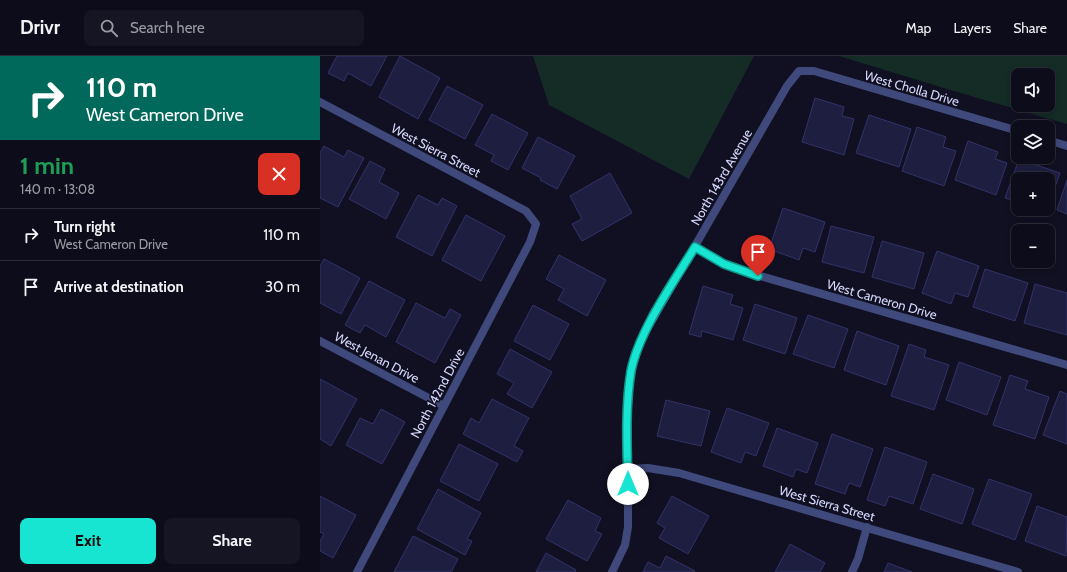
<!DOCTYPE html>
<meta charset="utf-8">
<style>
body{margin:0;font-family:Cabin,sans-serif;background:#151523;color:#f1f3f6;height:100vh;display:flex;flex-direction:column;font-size:15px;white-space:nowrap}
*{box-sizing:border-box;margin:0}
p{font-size:13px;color:#9a9ba2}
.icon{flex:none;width:22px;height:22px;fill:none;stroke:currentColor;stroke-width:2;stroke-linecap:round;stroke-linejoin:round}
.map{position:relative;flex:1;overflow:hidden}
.panel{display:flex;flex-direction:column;background:#0c0c1a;width:320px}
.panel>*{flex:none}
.guide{background:#00695c;color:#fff;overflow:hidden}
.fabs{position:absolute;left:691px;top:12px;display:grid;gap:8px}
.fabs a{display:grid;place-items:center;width:44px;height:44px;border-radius:8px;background:#0c0c1a;box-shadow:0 2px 6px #0003,0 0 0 1px #2c2c39;font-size:20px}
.pin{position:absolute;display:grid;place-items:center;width:34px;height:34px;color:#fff;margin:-41px -17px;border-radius:50% 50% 50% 0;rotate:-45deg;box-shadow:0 0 4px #0007}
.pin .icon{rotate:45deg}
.me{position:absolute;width:44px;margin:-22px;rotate:0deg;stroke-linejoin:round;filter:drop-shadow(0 0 3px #0008)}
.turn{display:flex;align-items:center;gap:14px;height:84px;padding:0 20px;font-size:18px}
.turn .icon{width:52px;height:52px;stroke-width:2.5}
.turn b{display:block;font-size:28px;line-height:34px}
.round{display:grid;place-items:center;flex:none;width:42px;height:42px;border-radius:8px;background:#151523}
.head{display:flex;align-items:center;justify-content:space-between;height:68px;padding:0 20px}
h1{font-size:24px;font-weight:700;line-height:30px;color:#1e9e55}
.primary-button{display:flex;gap:8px;margin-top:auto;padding:8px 20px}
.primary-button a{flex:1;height:46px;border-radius:8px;background:#17e4d1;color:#111;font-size:16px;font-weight:700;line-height:46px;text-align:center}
.primary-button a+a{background:#151523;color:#f1f3f6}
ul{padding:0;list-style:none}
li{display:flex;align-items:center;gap:12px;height:52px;padding:0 20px;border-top:1px solid #2c2c39}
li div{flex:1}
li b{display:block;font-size:15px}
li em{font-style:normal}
header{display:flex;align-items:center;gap:24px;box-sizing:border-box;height:56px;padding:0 20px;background:#0c0c1a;border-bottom:1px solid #2c2c39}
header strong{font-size:19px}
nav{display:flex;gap:22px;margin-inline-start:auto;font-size:14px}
.search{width:280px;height:36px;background:#151523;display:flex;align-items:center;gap:10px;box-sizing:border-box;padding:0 14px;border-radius:8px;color:#9a9ba2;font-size:15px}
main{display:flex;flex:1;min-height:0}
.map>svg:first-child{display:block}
</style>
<header>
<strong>Drivr</strong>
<div class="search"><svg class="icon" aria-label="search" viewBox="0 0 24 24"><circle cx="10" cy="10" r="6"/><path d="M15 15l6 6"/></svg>Search here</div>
<nav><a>Map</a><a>Layers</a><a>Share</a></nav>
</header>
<main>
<section class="panel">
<div class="guide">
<div class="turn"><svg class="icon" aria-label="right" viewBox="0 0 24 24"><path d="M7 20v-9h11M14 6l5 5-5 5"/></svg><div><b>110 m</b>West Cameron Drive</div></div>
</div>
<div class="head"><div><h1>1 min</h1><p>140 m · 13:08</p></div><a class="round" style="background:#d93025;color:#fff"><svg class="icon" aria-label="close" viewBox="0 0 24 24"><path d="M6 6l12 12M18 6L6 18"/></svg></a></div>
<ul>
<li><svg class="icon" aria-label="right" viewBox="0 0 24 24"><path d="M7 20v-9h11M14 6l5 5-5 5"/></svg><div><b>Turn right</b><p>West Cameron Drive</p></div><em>110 m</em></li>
<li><svg class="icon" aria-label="arrive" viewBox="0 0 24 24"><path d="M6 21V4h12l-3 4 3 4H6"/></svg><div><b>Arrive at destination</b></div><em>30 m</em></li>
</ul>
<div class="primary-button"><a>Exit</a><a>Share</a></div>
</section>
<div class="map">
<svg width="747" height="516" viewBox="0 0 747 516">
<rect width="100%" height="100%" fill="#101022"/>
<g fill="#142b26" fill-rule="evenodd">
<path d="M 213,0 L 434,0 L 369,123 L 229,49 Z"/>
<path d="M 519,0 L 747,0 L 747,68 L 627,33 ZM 698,19 L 728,19 L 728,49 L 698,49 Z"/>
</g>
<g fill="#1e1e41" stroke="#33326a">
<path d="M 17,0 L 67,0 L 51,30 L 28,17 L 24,25 L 8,17 Z"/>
<path d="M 80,0 L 120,22 L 98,63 L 59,41 Z"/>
<path d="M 127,30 L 163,49 L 145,83 L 109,64 Z"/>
<path d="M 495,42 L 524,51 L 522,60 L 534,63 L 524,99 L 482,86 Z"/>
<path d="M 172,58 L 208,77 L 188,114 L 171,105 L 174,99 L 155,89 Z"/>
<path d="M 549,59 L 591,73 L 579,111 L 536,97 Z"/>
<path d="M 597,71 L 626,81 L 623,91 L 636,95 L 624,130 L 582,115 Z"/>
<path d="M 218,81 L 255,100 L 237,133 L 220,124 L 221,122 L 202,112 Z"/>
<path d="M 648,85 L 678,96 L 675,103 L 687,107 L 676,139 L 635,124 Z"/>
<path d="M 4,90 L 24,101 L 28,94 L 44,102 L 18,151 L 0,142 L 0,97 Z"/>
<path d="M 699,103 L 740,117 L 728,151 L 728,123 L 698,123 L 698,146 L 685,142 Z"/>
<path d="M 50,105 L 65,113 L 59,126 L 79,137 L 66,163 L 29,143 Z"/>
<path d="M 290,117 L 312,157 L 262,185 L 252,168 L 262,163 L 250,140 Z"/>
<path d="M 747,124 L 747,158 L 737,154 Z"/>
<path d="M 98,139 L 118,149 L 122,142 L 137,150 L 112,200 L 76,181 Z"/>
<path d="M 463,152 L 505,166 L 495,196 L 483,192 L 479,204 L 449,193 Z"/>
<path d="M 717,153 L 727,153 L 726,156 Z"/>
<path d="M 146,159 L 185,180 L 161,225 L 122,204 Z"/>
<path d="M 511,170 L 554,181 L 544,217 L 502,206 Z"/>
<path d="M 562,185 L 604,197 L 594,233 L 552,221 Z"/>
<path d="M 617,195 L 659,210 L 648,241 L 635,237 L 631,248 L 602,237 Z"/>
<path d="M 239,199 L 286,224 L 267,260 L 238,244 L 244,233 L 226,223 Z"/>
<path d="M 4,203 L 40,222 L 21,258 L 0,247 L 0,211 Z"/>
<path d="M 665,213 L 708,227 L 695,265 L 653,251 Z"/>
<path d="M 49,225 L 85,244 L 66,281 L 45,269 L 40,277 L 25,269 Z"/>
<path d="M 715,228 L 747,237 L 747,279 L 704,267 Z"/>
<path d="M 383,230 L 413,239 L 410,248 L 423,252 L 413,284 L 382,275 L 381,281 L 369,278 Z"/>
<path d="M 96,247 L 125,262 L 130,253 L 141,259 L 115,307 L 76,286 Z"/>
<path d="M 435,248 L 477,262 L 465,298 L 423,284 Z"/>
<path d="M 213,249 L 249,268 L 230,304 L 194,285 Z"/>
<path d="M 488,259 L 528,273 L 514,312 L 473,298 Z"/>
<path d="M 537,275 L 579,290 L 566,329 L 524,314 Z"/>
<path d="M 589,288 L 606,294 L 604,301 L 629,309 L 614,354 L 571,340 Z"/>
<path d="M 190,293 L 232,316 L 212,352 L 187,338 L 194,327 L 177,318 Z"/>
<path d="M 639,306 L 681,321 L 667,359 L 626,344 Z"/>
<path d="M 690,319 L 708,325 L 705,333 L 729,341 L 715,383 L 673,369 Z"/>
<path d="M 0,323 L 37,343 L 11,390 L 0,383 Z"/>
<path d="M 740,335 L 747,338 L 747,388 L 723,379 Z"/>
<path d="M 172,343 L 209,362 L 194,390 L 203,395 L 197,406 L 143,378 L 151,362 L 159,367 Z"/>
<path d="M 346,344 L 390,355 L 381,390 L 337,380 Z"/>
<path d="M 407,352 L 449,367 L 436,400 L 425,396 L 421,407 L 391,396 Z"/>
<path d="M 61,353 L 85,366 L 62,408 L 26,389 L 40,362 L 53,368 Z"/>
<path d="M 457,372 L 498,387 L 487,417 L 476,413 L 473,421 L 443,410 Z"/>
<path d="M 512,378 L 553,393 L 540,431 L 529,427 L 525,438 L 495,428 Z"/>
<path d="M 139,388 L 178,408 L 159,445 L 120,425 Z"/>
<path d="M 565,391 L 607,406 L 593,448 L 569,440 L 565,450 L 547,444 Z"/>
<path d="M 613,418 L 654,433 L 642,468 L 600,453 Z"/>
<path d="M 669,423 L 712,438 L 695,484 L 652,468 Z"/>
<path d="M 118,433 L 161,457 L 147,483 L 152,485 L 145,499 L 97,473 Z"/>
<path d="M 0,440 L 36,459 L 13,502 L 0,495 L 0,485 L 4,478 L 0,476 Z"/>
<path d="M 352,440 L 389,460 L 368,498 L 339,482 L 345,472 L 337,467 Z"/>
<path d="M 248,444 L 281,462 L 275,475 L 282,478 L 267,505 L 226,483 Z"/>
<path d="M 717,450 L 747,461 L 746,500 L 705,485 Z"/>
<path d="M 93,480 L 138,503 L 131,516 L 74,516 Z"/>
<path d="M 470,488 L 505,507 L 500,516 L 455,516 Z"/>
<path d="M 226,497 L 256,514 L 255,516 L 216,516 Z"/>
<path d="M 346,500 L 375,515 L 374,516 L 323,516 L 328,506 L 340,512 Z"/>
<path d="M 568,507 L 592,516 L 564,516 Z"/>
</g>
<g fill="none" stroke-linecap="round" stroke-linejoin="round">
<g stroke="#40497c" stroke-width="8">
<path d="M 0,46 L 206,155 L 216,168 L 210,186 L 37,516"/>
<path d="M 728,84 L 747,90"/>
<path d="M 375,191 L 404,208 L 423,215 L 747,309"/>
<path d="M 0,285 L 124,350"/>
<path d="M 308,413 L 328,412 L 359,417 L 698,516"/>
<path d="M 292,516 L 305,489 L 308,471 L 308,341 L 311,315 L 322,282 L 467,30 L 479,15 L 494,15 L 698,75"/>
<path d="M 532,516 L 538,503 L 547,471"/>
</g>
</g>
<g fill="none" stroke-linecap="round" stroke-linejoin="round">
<defs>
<path id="route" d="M 308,428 C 307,391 305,352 311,315 C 319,275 353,227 375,191 L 404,208 L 438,220"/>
</defs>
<use href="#route" stroke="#0f9488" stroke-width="10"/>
<use href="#route" stroke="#17e4d1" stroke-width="7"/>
</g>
<g text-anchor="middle" stroke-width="3" stroke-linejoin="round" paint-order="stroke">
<g font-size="13" fill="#d5d8fb" stroke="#101022">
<text transform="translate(592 32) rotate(16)" y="5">West Cholla Drive</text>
<text transform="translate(116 94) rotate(28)" y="5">West Sierra Street</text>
<text transform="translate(401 121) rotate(-60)" y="5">North 143rd Avenue</text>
<text transform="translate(562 243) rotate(16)" y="5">West Cameron Drive</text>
<text transform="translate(57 301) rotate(28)" y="5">West Jenan Drive</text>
<text transform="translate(117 337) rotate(-62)" y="5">North 142nd Drive</text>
<text transform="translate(507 447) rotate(16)" y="5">West Sierra Street</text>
</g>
</g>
</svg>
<div class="fabs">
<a><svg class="icon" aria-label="sound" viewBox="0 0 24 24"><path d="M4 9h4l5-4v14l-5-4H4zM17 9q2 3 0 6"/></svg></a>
<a><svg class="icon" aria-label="layers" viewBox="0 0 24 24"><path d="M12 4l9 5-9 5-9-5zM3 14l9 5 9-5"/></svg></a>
<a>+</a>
<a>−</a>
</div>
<div class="pin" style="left:438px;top:220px;background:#d93025"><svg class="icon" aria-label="arrive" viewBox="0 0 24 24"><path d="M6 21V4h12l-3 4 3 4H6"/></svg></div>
<svg class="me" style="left:308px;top:428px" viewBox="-20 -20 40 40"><circle r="19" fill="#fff"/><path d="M0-13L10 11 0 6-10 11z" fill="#17e4d1"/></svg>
</div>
</main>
